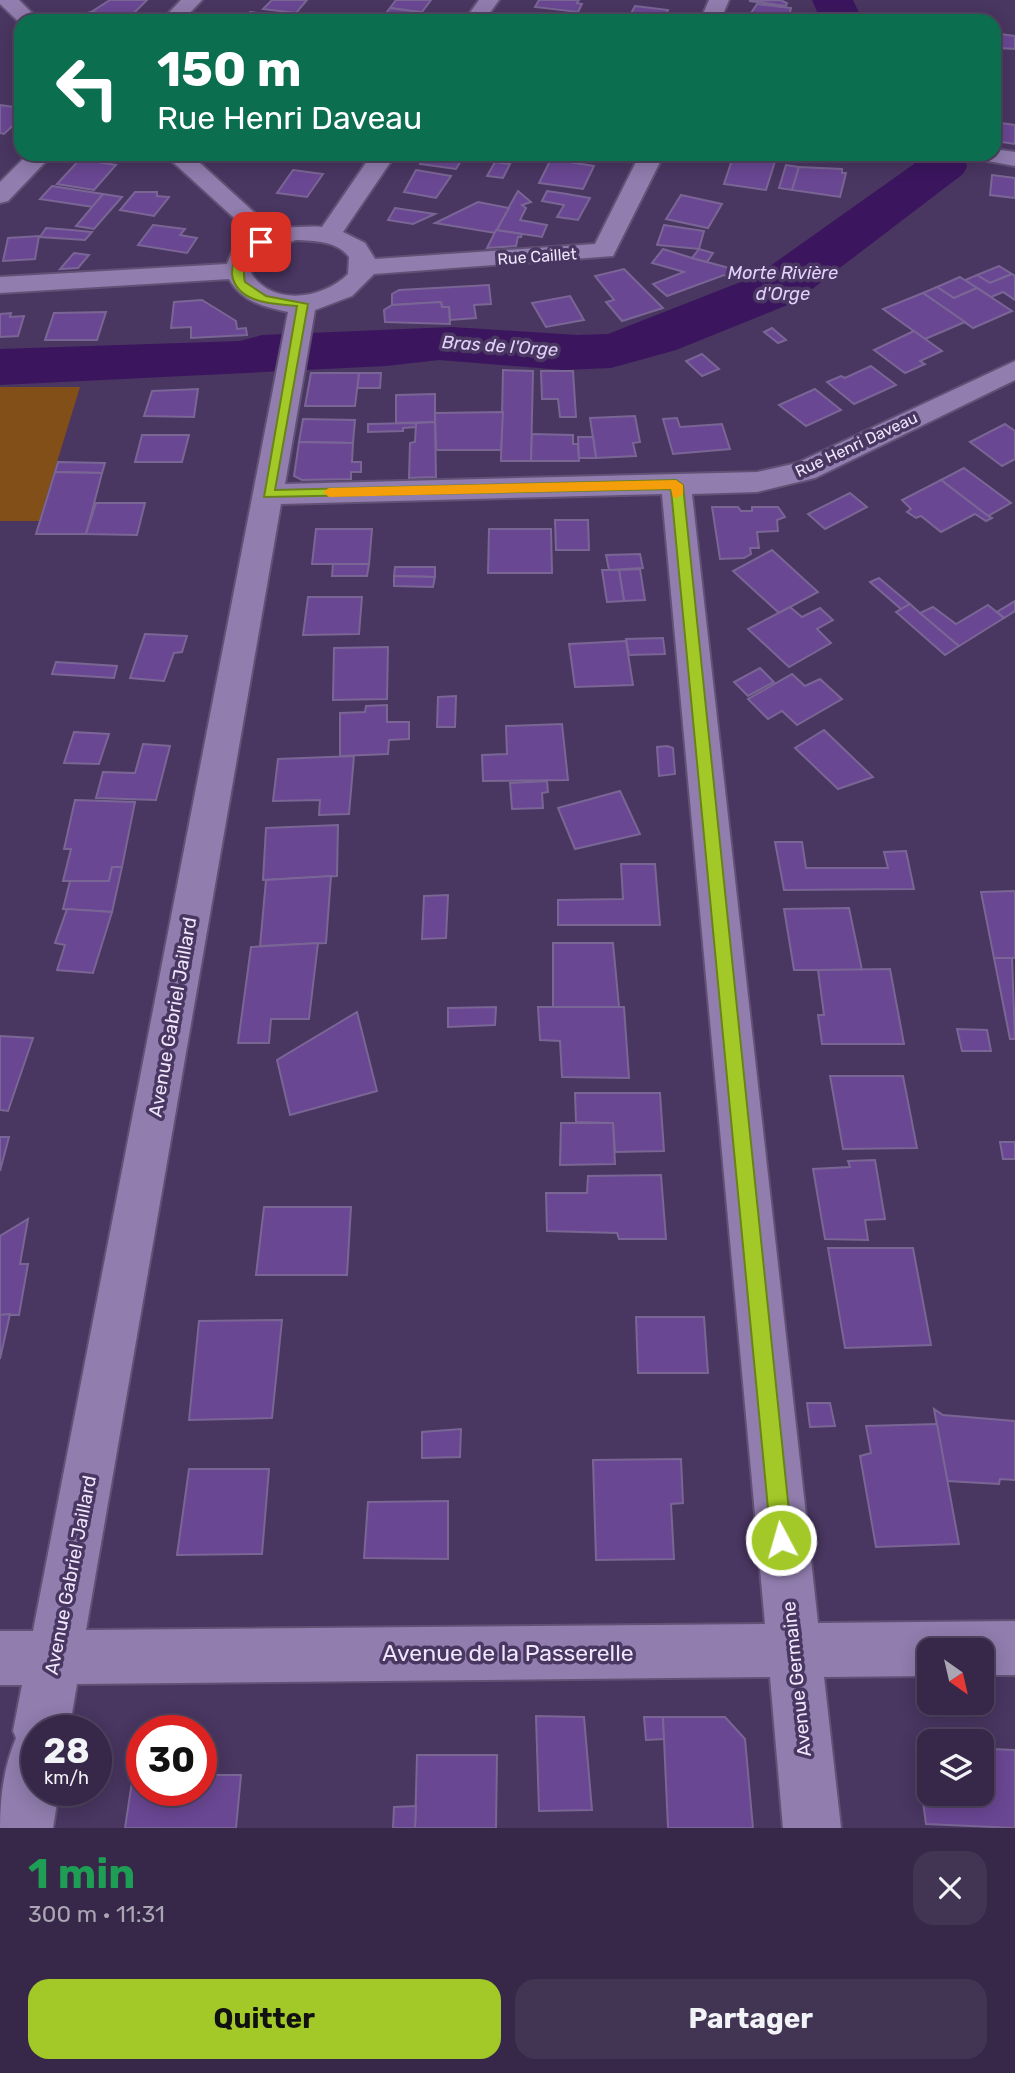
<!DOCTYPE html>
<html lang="fr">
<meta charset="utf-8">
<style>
body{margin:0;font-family:Rubik,sans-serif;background:#423453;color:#f1f3f6;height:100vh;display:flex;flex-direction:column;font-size:26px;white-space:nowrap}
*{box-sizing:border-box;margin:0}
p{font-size:23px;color:#aaa6b4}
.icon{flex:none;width:38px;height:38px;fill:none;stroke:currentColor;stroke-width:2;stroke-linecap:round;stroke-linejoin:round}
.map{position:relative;height:1828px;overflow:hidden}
.sheet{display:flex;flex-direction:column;background:#372849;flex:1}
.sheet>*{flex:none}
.banner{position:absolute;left:14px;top:14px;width:987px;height:147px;border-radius:21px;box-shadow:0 4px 18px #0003,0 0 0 2px #514461;background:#0b6e4f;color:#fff;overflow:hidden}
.needle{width:46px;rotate:146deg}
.controls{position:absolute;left:917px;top:1638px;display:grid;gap:14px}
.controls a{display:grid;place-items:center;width:77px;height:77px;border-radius:14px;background:#372849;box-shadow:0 4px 18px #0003,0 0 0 2px #514461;font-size:35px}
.speed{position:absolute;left:21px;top:1715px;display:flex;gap:14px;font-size:35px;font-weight:700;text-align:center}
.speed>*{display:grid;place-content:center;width:91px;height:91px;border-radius:50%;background:#372849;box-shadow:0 4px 18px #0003,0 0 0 2px #514461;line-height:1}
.speed small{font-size:18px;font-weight:400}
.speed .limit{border:10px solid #d22;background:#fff;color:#111}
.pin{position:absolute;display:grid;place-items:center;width:60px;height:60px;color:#fff;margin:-30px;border-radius:14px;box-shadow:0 4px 10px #0006}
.me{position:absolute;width:77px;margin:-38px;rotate:354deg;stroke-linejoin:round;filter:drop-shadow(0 0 5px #0008)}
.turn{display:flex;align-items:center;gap:24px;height:147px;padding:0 28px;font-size:32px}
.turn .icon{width:91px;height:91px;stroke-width:2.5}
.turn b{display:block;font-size:49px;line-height:60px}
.round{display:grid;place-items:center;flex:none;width:74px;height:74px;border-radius:21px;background:#423453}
.head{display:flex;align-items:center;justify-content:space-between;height:119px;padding:0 28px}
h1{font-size:42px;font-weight:700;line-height:52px;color:#1e9e55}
.primary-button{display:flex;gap:14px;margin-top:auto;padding:14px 28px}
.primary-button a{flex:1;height:80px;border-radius:21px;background:#a2c928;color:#111;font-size:28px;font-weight:700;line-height:80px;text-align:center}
.primary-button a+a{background:#423453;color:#f1f3f6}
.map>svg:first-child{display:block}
</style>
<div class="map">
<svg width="1015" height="1828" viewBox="0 0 1015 1828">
<rect width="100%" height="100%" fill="#493661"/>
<path fill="#824f19" d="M 0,387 L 80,387 L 39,521 L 0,521 Z"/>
<g fill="#3b165e">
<path d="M 812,0 L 853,0 L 863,21 L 821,21 Z"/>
<path d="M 918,154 L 965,154 L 967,167 L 963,174 L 795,302 L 676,350 L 611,368 L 563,370 L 439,360 L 386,366 L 0,385 L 0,349 L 240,341 L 262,335 L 452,327 L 577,335 L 608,334 L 756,276 L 914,164 Z"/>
</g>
<g fill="#6a4793" stroke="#7a6695" stroke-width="2">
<path d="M 110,0 L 147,0 L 130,17 L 91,12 Z"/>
<path d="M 272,0 L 307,0 L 296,13 L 263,9 Z"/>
<path d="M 396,0 L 431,0 L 422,12 L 390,8 Z"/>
<path d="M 539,0 L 579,0 L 577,3 L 582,4 L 578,12 L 535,7 Z"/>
<path d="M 780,0 L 787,3 L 786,6 L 749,1 Z"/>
<path d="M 757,4 L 791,8 L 788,21 L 751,19 L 749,16 Z"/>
<path d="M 635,6 L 668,10 L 663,21 L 627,21 Z"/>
<path d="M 390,8 L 419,12 L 413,21 L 380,21 Z"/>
<path d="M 91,12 L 104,14 L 113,21 L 80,21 L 75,16 Z"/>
<path d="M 250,12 L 280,16 L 276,21 L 242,21 Z"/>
<path d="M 1000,34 L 1015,36 L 1015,49 L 1000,48 Z"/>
<path d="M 0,105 L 21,108 L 15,118 L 20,119 L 4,134 L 0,133 Z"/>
<path d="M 994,122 L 1015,125 L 1015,144 L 994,141 Z"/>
<path d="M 427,154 L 465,154 L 456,169 L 420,164 Z"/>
<path d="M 734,154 L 777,155 L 766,190 L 724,184 Z"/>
<path d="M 80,159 L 116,165 L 94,190 L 57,184 Z"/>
<path d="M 551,159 L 594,166 L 583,189 L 539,183 Z"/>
<path d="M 495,162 L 510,164 L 503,178 L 487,176 Z"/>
<path d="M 786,165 L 799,167 L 792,190 L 779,188 Z"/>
<path d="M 799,167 L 842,169 L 842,173 L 846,173 L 840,197 L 792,190 Z"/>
<path d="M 293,170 L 323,174 L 307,197 L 277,193 Z"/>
<path d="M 416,170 L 451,176 L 436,198 L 404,192 Z"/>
<path d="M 992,175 L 1015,178 L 1015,198 L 990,195 Z"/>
<path d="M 52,186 L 103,194 L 93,207 L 40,199 Z"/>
<path d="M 518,191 L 531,202 L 522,205 L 526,208 L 520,220 L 547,225 L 542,237 L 496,230 Z"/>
<path d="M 547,191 L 567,194 L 590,198 L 578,220 L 557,217 L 564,205 L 542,201 Z"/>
<path d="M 135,192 L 157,192 L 157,196 L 169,197 L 154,216 L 120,210 Z"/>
<path d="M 103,194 L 122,197 L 94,229 L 76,226 Z"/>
<path d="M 681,195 L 722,204 L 708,228 L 666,219 Z"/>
<path d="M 478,202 L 509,208 L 495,233 L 435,223 Z"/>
<path d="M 395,208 L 435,214 L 413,224 L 388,220 Z"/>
<path d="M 153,225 L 185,229 L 180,235 L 197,238 L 187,253 L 138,245 Z"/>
<path d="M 664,225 L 704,231 L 699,249 L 657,245 Z"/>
<path d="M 46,228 L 72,230 L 92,232 L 85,240 L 40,237 Z"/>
<path d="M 496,230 L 522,234 L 521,237 L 518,237 L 516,246 L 487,248 Z"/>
<path d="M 39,236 L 35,259 L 3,261 L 8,238 Z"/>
<path d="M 663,249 L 692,258 L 744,272 L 729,278 L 724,275 L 667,296 L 653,284 L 684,272 L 652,263 Z"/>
<path d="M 699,249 L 713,253 L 707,262 L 692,258 Z"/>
<path d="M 74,253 L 89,255 L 78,268 L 60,269 Z"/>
<path d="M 999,266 L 1012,274 L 990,283 L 977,275 Z"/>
<path d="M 624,269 L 663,308 L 622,321 L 606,302 L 614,300 L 595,276 Z"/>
<path d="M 1012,274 L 1015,276 L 1015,300 L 1003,292 L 991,297 L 965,280 L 977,275 L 990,283 Z"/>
<path d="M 960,277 L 977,288 L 954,298 L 937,287 Z"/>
<path d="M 489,285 L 491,304 L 474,305 L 476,318 L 450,320 L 449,307 L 442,307 L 441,302 L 392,305 L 392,294 L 399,290 Z"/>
<path d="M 937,287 L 954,298 L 977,288 L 1012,311 L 973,328 L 923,293 Z"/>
<path d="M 923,293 L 965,322 L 925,339 L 883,309 Z"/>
<path d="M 570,296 L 584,320 L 546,327 L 532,303 Z"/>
<path d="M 202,300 L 236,321 L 237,329 L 246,328 L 247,335 L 191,338 L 191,327 L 171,328 L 174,302 Z"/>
<path d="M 441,302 L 442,307 L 449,307 L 450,324 L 385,322 L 384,310 L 392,305 Z"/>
<path d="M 106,312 L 97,340 L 45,340 L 54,313 Z"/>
<path d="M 11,313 L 10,317 L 24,316 L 18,336 L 0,337 L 0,314 Z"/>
<path d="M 772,328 L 786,340 L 778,343 L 764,332 Z"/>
<path d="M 914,331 L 942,351 L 920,361 L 925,364 L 905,373 L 874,350 Z"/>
<path d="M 702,354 L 719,369 L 702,376 L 686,361 Z"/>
<path d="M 871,366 L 896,385 L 854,404 L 827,382 L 841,376 L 845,378 Z"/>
<path d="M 503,370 L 533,371 L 531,461 L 501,461 Z"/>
<path d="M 541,371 L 573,371 L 576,417 L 560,417 L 558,399 L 542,399 Z"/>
<path d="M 359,373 L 381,373 L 380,388 L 357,388 Z"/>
<path d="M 359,373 L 355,406 L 305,406 L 311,373 Z"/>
<path d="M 198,389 L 194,417 L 144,416 L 152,391 Z"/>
<path d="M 815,389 L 841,410 L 806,426 L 779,405 Z"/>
<path d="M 435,394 L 435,422 L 396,423 L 396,395 Z"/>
<path d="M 503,412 L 501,450 L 436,450 L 435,413 Z"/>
<path d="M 635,416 L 640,442 L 633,443 L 636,456 L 596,458 L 590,418 Z"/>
<path d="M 677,418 L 680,427 L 722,424 L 730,449 L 673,454 L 663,419 Z"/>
<path d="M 303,419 L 355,420 L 353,443 L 299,442 Z"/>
<path d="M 435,422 L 436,477 L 409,478 L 410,443 L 415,442 L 416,423 Z"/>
<path d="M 416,423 L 416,427 L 403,428 L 403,431 L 368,432 L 368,424 Z"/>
<path d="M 1005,424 L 1015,431 L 1015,459 L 1002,466 L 970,442 Z"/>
<path d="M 532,434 L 573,435 L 573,444 L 578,444 L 579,461 L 531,461 Z"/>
<path d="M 142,435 L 189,435 L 182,462 L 135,462 Z"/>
<path d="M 578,437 L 593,437 L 596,458 L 579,458 Z"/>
<path d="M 299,442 L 353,443 L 352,462 L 361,462 L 361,472 L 351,472 L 351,479 L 302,480 L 294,476 Z"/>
<path d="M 58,462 L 105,463 L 102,473 L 55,472 Z"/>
<path d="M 964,468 L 1011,503 L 988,516 L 941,480 Z"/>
<path d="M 55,472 L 102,473 L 86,534 L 36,534 Z"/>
<path d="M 941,480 L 988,516 L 992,518 L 986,521 L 975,514 L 941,532 L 921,516 L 916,518 L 907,512 L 911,509 L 902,500 Z"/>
<path d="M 850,493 L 867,507 L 825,529 L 808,514 Z"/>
<path d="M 96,503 L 145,503 L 137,535 L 86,534 Z"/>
<path d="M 712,507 L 738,507 L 741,511 L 752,511 L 752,507 L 778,507 L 785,517 L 777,520 L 778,531 L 757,532 L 759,548 L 750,548 L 751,554 L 744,558 L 720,559 Z"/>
<path d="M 555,520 L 588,520 L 589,550 L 556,550 Z"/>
<path d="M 316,529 L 372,529 L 369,564 L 312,564 Z"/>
<path d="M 489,529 L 551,529 L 552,573 L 488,573 Z"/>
<path d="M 772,550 L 818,592 L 779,613 L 733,571 Z"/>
<path d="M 640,554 L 643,568 L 609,570 L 606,555 Z"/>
<path d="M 333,564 L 369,564 L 367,576 L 332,576 Z"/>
<path d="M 395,567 L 435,567 L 435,577 L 394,576 Z"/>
<path d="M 640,569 L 645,600 L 624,601 L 619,570 Z"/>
<path d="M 602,570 L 619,570 L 624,601 L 607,602 Z"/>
<path d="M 394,576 L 435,577 L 433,587 L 394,586 Z"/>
<path d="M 879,578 L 910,604 L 901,609 L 870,582 Z"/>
<path d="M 308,597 L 362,597 L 359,634 L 303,635 Z"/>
<path d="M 1015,601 L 1015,611 L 1004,618 L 997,612 Z"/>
<path d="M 910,604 L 920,613 L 959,646 L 945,655 L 896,612 Z"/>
<path d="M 988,605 L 1004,618 L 959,646 L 920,613 L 933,607 L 956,624 Z"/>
<path d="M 790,607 L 802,617 L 820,608 L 833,620 L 817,629 L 831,643 L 789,667 L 748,629 Z"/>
<path d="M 145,634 L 187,636 L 182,652 L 174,653 L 164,681 L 130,678 Z"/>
<path d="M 663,638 L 665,654 L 629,655 L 626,639 Z"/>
<path d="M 626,641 L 633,685 L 575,687 L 569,644 Z"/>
<path d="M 388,647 L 387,699 L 333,700 L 334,648 Z"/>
<path d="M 56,662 L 117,666 L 114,678 L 52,674 Z"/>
<path d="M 760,668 L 774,682 L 748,696 L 734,682 Z"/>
<path d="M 792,674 L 805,686 L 820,679 L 842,699 L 797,725 L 782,711 L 768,719 L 748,699 Z"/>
<path d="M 456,696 L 455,727 L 437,727 L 438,697 Z"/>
<path d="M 387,705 L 387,722 L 409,722 L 409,739 L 389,740 L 388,754 L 340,756 L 340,713 L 365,712 L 366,706 Z"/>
<path d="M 562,724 L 568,780 L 483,781 L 482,755 L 507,754 L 506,726 Z"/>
<path d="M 824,730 L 873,777 L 838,789 L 795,748 Z"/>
<path d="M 74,732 L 109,734 L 99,764 L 64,763 Z"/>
<path d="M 143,744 L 170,746 L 156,800 L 96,798 L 103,772 L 135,773 Z"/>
<path d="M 667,746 L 673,748 L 675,774 L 659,776 L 657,747 Z"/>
<path d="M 354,756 L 349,814 L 319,815 L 320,800 L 273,801 L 278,759 Z"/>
<path d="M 547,781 L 548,792 L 542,793 L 543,808 L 512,809 L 510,783 Z"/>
<path d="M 620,791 L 640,834 L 575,849 L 558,808 Z"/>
<path d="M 75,800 L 135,802 L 122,867 L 112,867 L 109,881 L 63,881 L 71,849 L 64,849 Z"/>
<path d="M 338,825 L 337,876 L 263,880 L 266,828 Z"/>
<path d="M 775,842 L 802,842 L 806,868 L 888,868 L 884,852 L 906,851 L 914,889 L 784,890 Z"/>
<path d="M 621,864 L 655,864 L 660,925 L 558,925 L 558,900 L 623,899 Z"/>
<path d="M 112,867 L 122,867 L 112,912 L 63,909 L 70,881 L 109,881 Z"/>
<path d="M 331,876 L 326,943 L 260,946 L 266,880 Z"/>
<path d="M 1015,891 L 1015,958 L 994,958 L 981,892 Z"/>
<path d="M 448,895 L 446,938 L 422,939 L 424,896 Z"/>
<path d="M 849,908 L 862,970 L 794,970 L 784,909 Z"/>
<path d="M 67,909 L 112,912 L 93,973 L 57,970 L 65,945 L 55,943 Z"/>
<path d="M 318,943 L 309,1019 L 271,1019 L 269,1043 L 238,1043 L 251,947 Z"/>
<path d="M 553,943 L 613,943 L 619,1007 L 553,1007 Z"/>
<path d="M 994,958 L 1012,958 L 1015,1039 L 1010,1039 Z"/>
<path d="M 890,969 L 904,1044 L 822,1044 L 818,1015 L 824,1015 L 818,970 Z"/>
<path d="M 496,1007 L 495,1025 L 448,1027 L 448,1008 Z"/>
<path d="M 538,1007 L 624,1007 L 629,1078 L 562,1077 L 560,1041 L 540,1040 Z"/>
<path d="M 357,1012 L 377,1091 L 290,1115 L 277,1060 Z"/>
<path d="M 957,1029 L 987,1030 L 991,1051 L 962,1051 Z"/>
<path d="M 0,1036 L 33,1038 L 8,1111 L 0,1110 Z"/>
<path d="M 830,1076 L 903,1076 L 917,1148 L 843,1149 Z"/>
<path d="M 575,1093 L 660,1093 L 664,1151 L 615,1152 L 613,1123 L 576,1122 Z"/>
<path d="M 561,1123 L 613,1123 L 615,1164 L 560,1165 Z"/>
<path d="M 0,1137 L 9,1137 L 0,1171 Z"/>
<path d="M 1000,1142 L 1015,1142 L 1015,1159 L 1003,1159 Z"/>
<path d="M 875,1160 L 885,1219 L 865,1220 L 868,1240 L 825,1239 L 813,1169 L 850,1167 L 848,1161 Z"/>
<path d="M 661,1175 L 666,1239 L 619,1239 L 617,1233 L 547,1231 L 546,1193 L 587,1193 L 588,1176 Z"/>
<path d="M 264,1207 L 351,1207 L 347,1275 L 256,1275 Z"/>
<path d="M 28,1219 L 20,1264 L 28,1264 L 19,1315 L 0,1315 L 0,1236 Z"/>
<path d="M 828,1248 L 913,1248 L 931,1345 L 845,1348 Z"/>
<path d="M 10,1314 L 0,1359 L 0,1315 Z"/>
<path d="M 636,1317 L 704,1317 L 708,1373 L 638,1373 Z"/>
<path d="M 282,1320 L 272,1418 L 189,1420 L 199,1321 Z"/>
<path d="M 807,1403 L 830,1403 L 835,1426 L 810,1427 Z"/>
<path d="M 934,1409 L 943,1415 L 1015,1421 L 1015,1480 L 1000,1479 L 999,1484 L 947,1481 Z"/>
<path d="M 937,1424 L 959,1544 L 876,1547 L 860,1456 L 871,1453 L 866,1426 Z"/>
<path d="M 461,1429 L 460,1457 L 422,1458 L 422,1432 Z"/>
<path d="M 681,1459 L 683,1503 L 671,1504 L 674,1559 L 596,1560 L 593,1460 Z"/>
<path d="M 189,1469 L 269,1469 L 262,1554 L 177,1555 Z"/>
<path d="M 448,1501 L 448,1559 L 364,1558 L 368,1502 Z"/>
<path d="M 536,1716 L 584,1717 L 592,1810 L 539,1811 Z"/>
<path d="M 644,1717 L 663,1717 L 664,1739 L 646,1740 Z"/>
<path d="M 663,1717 L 725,1717 L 745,1739 L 753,1828 L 668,1828 Z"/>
<path d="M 991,1749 L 1015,1750 L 1015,1828 L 926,1824 L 917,1757 L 929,1756 L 929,1794 L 982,1794 L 982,1750 Z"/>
<path d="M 417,1755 L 497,1755 L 496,1828 L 415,1828 Z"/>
<path d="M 133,1775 L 142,1775 L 142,1790 L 201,1790 L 201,1775 L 241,1775 L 236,1828 L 125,1828 Z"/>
<path d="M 416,1806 L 415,1828 L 393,1828 L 394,1807 Z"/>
</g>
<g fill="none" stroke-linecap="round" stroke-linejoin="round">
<defs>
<g id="street">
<path d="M 0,0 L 19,0 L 40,21 L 21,21 L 21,24 L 0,4 Z"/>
<path d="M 181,0 L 202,0 L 182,21 L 161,21 Z"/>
<path d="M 479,0 L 499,0 L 484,21 L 464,21 Z"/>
<path d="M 709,0 L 729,0 L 720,21 L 700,21 Z"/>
<path d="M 994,149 L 1015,152 L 1015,166 L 977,159 L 973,154 L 994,154 Z"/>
<path d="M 28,154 L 53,154 L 8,201 L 0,203 L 0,182 Z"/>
<path d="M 164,154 L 190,154 L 268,225 C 285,230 303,225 322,227 L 372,154 L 396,154 L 343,232 L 365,243 L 375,259 L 595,244 L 640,154 L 664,154 L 613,256 L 374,274 L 352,296 L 315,310 L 285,484 L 757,472 L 797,463 L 1015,361 L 1015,380 L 815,478 L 757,492 L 692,494 L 818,1623 L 1015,1621 L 1015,1675 L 982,1675 L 982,1650 L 929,1650 L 929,1676 L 824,1677 L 841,1828 L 783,1828 L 770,1677 L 77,1684 L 69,1731 L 37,1731 L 37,1790 L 59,1790 L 53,1828 L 0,1828 C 0,1797 4,1766 16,1738 L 13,1731 L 22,1685 L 0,1685 L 0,1631 L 33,1631 L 288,312 C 264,307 242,302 229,279 L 0,293 L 0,277 L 227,264 L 232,252 L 255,237 ZM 296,240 C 315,241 337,241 349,257 L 348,274 C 323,299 272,307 251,273 L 253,261 L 268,249 ZM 662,494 L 765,1624 L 86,1630 L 281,504 Z"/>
</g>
</defs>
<use href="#street" stroke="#615175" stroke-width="4"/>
<use href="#street" fill="#917dae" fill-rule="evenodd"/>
</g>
<path fill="#a2c928" stroke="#69831a" stroke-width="2" d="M 258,240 L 266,242 C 253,256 240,260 245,282 L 266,296 L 308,304 L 275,490 L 676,480 L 683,485 L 792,1540 L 789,1548 L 781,1551 L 774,1548 L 771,1540 L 671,489 L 264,497 L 297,306 C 275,304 236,304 232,274 C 232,269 233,262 236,258 C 241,251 251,246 258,240 Z"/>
<path fill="#f59e0b" d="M 676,480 L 683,485 L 683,494 L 677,498 L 673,497 L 671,489 L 329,497 L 323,492 L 329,488 Z"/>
<g text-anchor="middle" stroke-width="7" stroke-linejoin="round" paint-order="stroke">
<g font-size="16" fill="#eee6fc" stroke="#493661">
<text transform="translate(537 256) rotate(-4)" y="6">Rue Caillet</text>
<text transform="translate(856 444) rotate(-25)" y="6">Rue Henri Daveau</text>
</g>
<g font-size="18" font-style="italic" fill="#e2d1fc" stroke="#493661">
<text x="783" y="279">Morte Rivière<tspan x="783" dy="21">d'Orge</tspan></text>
<text transform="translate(500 346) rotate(4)" y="6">Bras de l'Orge</text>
</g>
<g font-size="19" fill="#eee6fc" stroke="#493661">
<text transform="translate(172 1017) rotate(-80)" y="7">Avenue Gabriel Jaillard</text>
<text transform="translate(70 1575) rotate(-79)" y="7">Avenue Gabriel Jaillard</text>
<text transform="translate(796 1679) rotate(-96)" y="7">Avenue Germaine</text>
</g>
<g font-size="23" fill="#eee6fc" stroke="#493661">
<text x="508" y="1661">Avenue de la Passerelle</text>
</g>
</g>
</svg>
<div class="controls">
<a><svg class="needle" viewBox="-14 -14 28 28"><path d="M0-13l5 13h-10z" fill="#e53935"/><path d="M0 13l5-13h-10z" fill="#aaa6b4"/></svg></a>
<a><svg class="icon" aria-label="layers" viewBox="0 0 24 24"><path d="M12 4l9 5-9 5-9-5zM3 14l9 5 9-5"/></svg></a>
</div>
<div class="speed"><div>28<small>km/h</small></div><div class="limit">30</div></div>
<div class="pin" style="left:261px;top:242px;background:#d93025"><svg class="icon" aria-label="arrive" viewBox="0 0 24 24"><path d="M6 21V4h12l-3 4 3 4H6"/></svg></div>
<svg class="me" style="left:781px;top:1540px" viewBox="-20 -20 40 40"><circle r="17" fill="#a2c928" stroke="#fff" stroke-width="3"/><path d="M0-11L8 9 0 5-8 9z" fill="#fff"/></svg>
<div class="banner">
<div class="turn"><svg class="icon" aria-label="left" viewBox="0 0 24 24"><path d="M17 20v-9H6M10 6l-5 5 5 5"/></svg><div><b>150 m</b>Rue Henri Daveau</div></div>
</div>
</div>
<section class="sheet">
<div class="head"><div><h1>1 min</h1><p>300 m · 11:31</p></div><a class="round"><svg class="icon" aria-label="close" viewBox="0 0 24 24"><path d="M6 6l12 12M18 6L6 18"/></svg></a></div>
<div class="primary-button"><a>Quitter</a><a>Partager</a></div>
</section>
